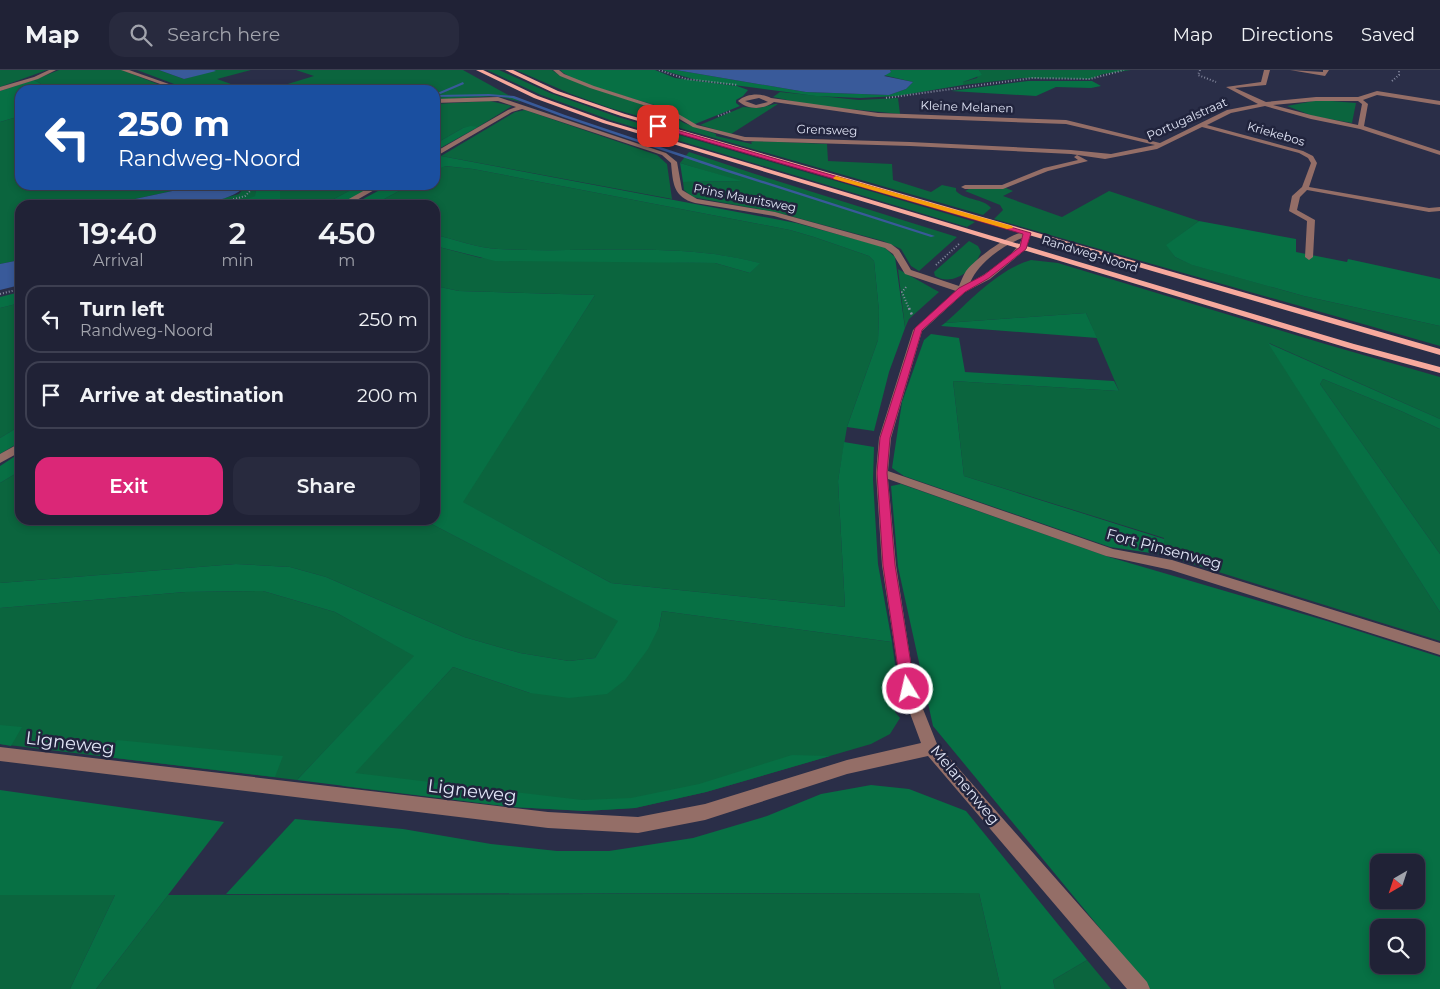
<!DOCTYPE html>
<style>
body{margin:0;font-family:Montserrat,sans-serif;background:#282a3e;color:#f1f3f6;height:100vh;display:flex;flex-direction:column;font-size:19px;white-space:nowrap}
*{box-sizing:border-box;margin:0}
p{font-size:16px;color:#a2a4ad}
.icon{flex:none;width:28px;height:28px;fill:none;stroke:currentColor;stroke-width:2;stroke-linecap:round;stroke-linejoin:round}
.map{position:relative;flex:1;overflow:hidden}
.side{position:absolute;left:15px;top:130px;width:425px;height:325px;display:flex;flex-direction:column;background:#202236;border-radius:15px;box-shadow:0 2px 8px #0003,0 0 0 1px #3d3f51}
.side>*{flex:none}
.banner{position:absolute;left:15px;top:15px;width:425px;height:105px;border-radius:15px;box-shadow:0 2px 8px #0003,0 0 0 1px #3d3f51;background:#1a4fa0;color:#fff;overflow:hidden}
.needle{width:32px;rotate:219deg}
.fabs{position:absolute;left:1370px;top:784px;display:grid;gap:10px}
.fabs a{display:grid;place-items:center;width:55px;height:55px;border-radius:10px;background:#202236;box-shadow:0 2px 8px #0003,0 0 0 1px #3d3f51;font-size:25px}
.pin{position:absolute;display:grid;place-items:center;width:42px;height:42px;color:#fff;margin:-21px;border-radius:10px;box-shadow:0 2px 8px #0006}
.me{position:absolute;width:55px;margin:-28px;rotate:351deg;stroke-linejoin:round;filter:drop-shadow(0 0 4px #0008)}
.turn{display:flex;align-items:center;gap:18px;height:105px;padding:0 20px;font-size:22px}
.turn .icon{width:65px;height:65px;stroke-width:2.5}
.turn b{display:block;font-size:35px;line-height:42px}
.eta{display:flex;justify-content:space-evenly;align-items:center;height:85px;text-align:center}
.eta b{font-size:30px;font-weight:600;line-height:35px}
.button{display:flex;gap:10px;margin-top:auto;padding:10px 20px}
.button a{flex:1;height:58px;border-radius:15px;background:#db2777;color:#fff;font-size:20px;font-weight:600;line-height:58px;text-align:center}
.button a+a{background:#282a3e;color:#f1f3f6}
ul{padding:0;list-style:none}
li{display:flex;align-items:center;gap:15px;height:68px;margin:0 10px 8px;padding:0 10px;border:2px solid #3d3f51;border-radius:15px}
li div{flex:1}
li b{display:block;font-size:19px}
li em{font-style:normal}
header{display:flex;align-items:center;gap:30px;box-sizing:border-box;height:70px;padding:0 25px;background:#202236;border-bottom:1px solid #3d3f51}
header strong{font-size:24px}
nav{display:flex;gap:28px;margin-inline-start:auto;font-size:18px}
.search{width:350px;height:45px;background:#282a3e;display:flex;align-items:center;gap:12px;box-sizing:border-box;padding:0 18px;border-radius:15px;color:#a2a4ad;font-size:19px}
.map>svg:first-child{display:block}
</style>
<header>
<strong>Map</strong>
<div class="search"><svg class="icon" aria-label="search" viewBox="0 0 24 24"><circle cx="10" cy="10" r="6"/><path d="M15 15l6 6"/></svg>Search here</div>
<nav><a>Map</a><a>Directions</a><a>Saved</a></nav>
</header>
<div class="map">
<svg width="1440" height="919" viewBox="0 0 1440 919">
<rect width="100%" height="100%" fill="#2a2e48"/>
<g fill="#0b653e">
<path d="M 0,0 L 47,0 L 0,17 Z"/>
<path d="M 59,0 L 122,0 L 173,20 L 43,20 L 41,14 L 34,10 Z"/>
<path d="M 137,0 L 159,0 L 184,9 L 214,0 L 251,0 L 217,9 L 245,19 L 242,20 L 190,20 Z"/>
<path d="M 296,0 L 463,0 L 521,32 L 497,26 L 435,30 L 435,20 L 268,20 L 314,6 Z"/>
<path d="M 487,0 L 499,0 L 550,23 L 618,47 L 975,152 L 967,157 L 610,50 L 541,25 Z"/>
<path d="M 516,0 L 552,0 L 559,5 L 589,17 L 663,41 L 684,53 L 716,64 L 716,66 L 752,74 L 751,72 L 755,71 L 827,74 L 828,91 L 892,94 L 893,110 L 931,122 L 942,115 L 956,118 L 956,121 C 966,131 983,128 991,138 L 983,145 L 610,38 L 571,24 Z"/>
<path d="M 979,0 L 1131,0 L 1103,4 L 1090,9 L 1022,8 L 963,15 L 963,12 L 977,8 L 980,1 Z"/>
<path d="M 780,22 L 859,30 L 898,28 L 900,44 L 810,35 L 773,27 Z"/>
<path d="M 1319,30 L 1356,33 L 1352,53 L 1313,46 L 1287,36 Z"/>
<path d="M 490,31 L 512,36 L 478,57 L 463,58 L 435,74 L 435,34 Z"/>
<path d="M 775,34 L 778,34 L 731,64 L 700,55 L 743,37 L 759,38 Z"/>
<path d="M 525,40 L 657,85 L 667,94 L 672,129 L 441,86 L 515,42 Z"/>
<path d="M 20,46 L 20,115 L 187,115 L 177,120 L 107,135 L 20,135 L 20,190 L 0,194 L 0,52 Z"/>
<path d="M 689,82 L 755,104 L 957,167 L 919,201 L 911,196 L 901,179 L 883,171 L 779,143 L 692,127 L 684,120 L 683,112 L 739,111 L 680,93 Z"/>
<path d="M 444,96 L 473,99 L 790,160 L 814,167 L 869,186 L 874,191 L 879,241 L 878,270 L 847,357 L 838,411 L 845,537 L 611,513 L 462,432 L 595,225 L 459,221 L 435,216 L 435,176 L 481,188 L 715,193 L 750,203 L 759,193 C 677,171 583,184 498,179 C 477,178 455,169 435,165 L 435,135 L 373,135 L 410,115 L 435,115 L 435,101 Z"/>
<path d="M 246,115 L 256,115 L 255,126 C 239,137 218,135 199,135 L 239,124 Z"/>
<path d="M 280,115 L 360,115 L 323,135 L 280,135 Z"/>
<path d="M 971,118 L 1006,118 L 1013,121 L 1003,126 L 1062,147 L 1109,121 L 1199,151 L 1167,175 L 1175,187 L 1193,195 L 1304,226 L 1440,256 L 1440,276 L 994,149 L 1003,140 L 1000,135 L 965,121 Z"/>
<path d="M 969,171 L 978,176 L 981,182 C 974,200 953,217 935,206 L 934,202 Z"/>
<path d="M 1031,190 L 1058,193 L 1325,274 L 1440,307 L 1440,349 L 1269,273 L 1440,542 L 1440,571 L 1164,485 L 1164,468 L 964,406 L 953,311 L 1119,321 L 1086,243 L 945,253 C 971,230 997,200 1031,190 Z"/>
<path d="M 898,199 L 939,222 L 909,249 L 905,258 Z"/>
<path d="M 20,233 L 20,356 L 0,368 L 0,238 Z"/>
<path d="M 1323,309 L 1401,341 L 1440,359 L 1440,484 L 1320,314 Z"/>
<path d="M 20,401 L 20,450 L 82,450 L 99,453 L 140,450 L 424,450 L 619,551 L 595,588 L 569,591 L 520,583 L 464,567 L 326,507 L 290,497 L 236,494 L 0,513 L 0,413 Z"/>
<path d="M 263,521 L 335,542 L 415,586 L 297,710 L 0,674 L 0,538 L 185,522 Z"/>
<path d="M 662,541 L 892,572 L 896,601 L 895,642 L 900,648 L 890,664 L 871,674 L 706,722 L 635,738 L 585,741 L 513,737 L 342,716 L 453,597 L 530,623 L 659,557 Z"/>
<path d="M 979,823 L 1001,919 L 96,919 L 168,825 Z"/>
<path d="M 0,825 L 115,825 L 70,919 L 0,919 Z"/>
<path d="M 1087,890 L 1111,919 L 1055,919 L 1053,910 Z"/>
</g>
<g fill="#077044" fill-rule="evenodd">
<path d="M 560,0 L 655,0 L 675,8 L 737,16 L 748,20 L 743,26 L 736,30 L 736,33 L 740,36 L 695,54 C 685,50 677,43 667,39 C 645,31 573,14 560,0 Z"/>
<path d="M 662,0 L 676,0 L 806,22 L 889,25 L 906,19 L 913,12 L 883,5 L 891,2 L 890,0 L 979,0 L 982,5 L 963,12 L 963,15 L 897,26 L 860,28 L 816,26 L 696,10 Z"/>
<path d="M 34,10 L 41,14 L 43,20 L 20,20 L 20,46 L 0,52 L 0,21 Z"/>
<path d="M 1028,11 L 1092,11 L 1101,16 L 1091,18 L 1056,17 L 1036,26 L 951,21 Z"/>
<path d="M 471,56 L 478,57 L 435,81 L 435,74 L 463,58 Z"/>
<path d="M 441,86 L 796,153 L 884,177 L 895,187 L 905,258 L 889,302 L 874,361 L 847,357 L 878,270 L 879,241 L 874,191 L 869,186 L 814,167 L 790,160 L 473,99 L 445,96 L 435,101 L 435,89 Z"/>
<path d="M 680,93 L 742,111 L 683,112 Z"/>
<path d="M 256,115 L 280,115 L 280,135 L 231,135 L 255,126 Z"/>
<path d="M 360,115 L 375,115 L 340,135 L 323,135 Z"/>
<path d="M 389,115 L 410,115 L 373,135 L 352,135 Z"/>
<path d="M 1199,151 L 1296,169 L 1296,182 L 1347,192 L 1348,189 L 1440,209 L 1440,256 L 1304,226 L 1192,195 L 1175,187 L 1166,175 Z"/>
<path d="M 435,165 C 455,169 477,178 498,179 C 583,184 678,171 760,193 L 750,203 L 715,193 L 495,191 L 435,176 Z"/>
<path d="M 435,216 L 459,221 L 595,225 L 463,432 L 611,513 L 845,537 L 838,411 L 844,372 L 874,377 L 873,410 L 878,494 L 892,572 L 662,541 L 659,557 L 648,579 L 625,610 L 607,624 L 569,628 L 530,623 L 453,597 L 355,703 L 582,730 L 631,728 L 699,714 L 792,685 L 830,686 L 706,722 L 635,738 L 585,741 L 513,737 L 297,710 L 414,586 L 335,542 L 263,521 L 185,522 L 0,538 L 0,513 L 236,494 L 290,497 L 326,507 L 464,567 L 520,583 L 569,591 L 595,588 L 618,551 L 424,450 L 435,450 Z"/>
<path d="M 20,222 L 20,233 L 0,238 L 0,227 Z"/>
<path d="M 1086,243 L 1097,268 L 941,256 L 945,253 Z"/>
<path d="M 931,264 L 959,268 L 965,302 L 1114,311 L 1119,321 L 953,311 L 964,406 L 1164,469 L 1164,485 L 1110,477 L 904,406 L 892,398 L 902,332 L 924,270 Z"/>
<path d="M 1268,273 L 1440,349 L 1440,359 L 1401,341 L 1323,309 L 1320,314 L 1440,484 L 1440,542 Z"/>
<path d="M 20,356 L 20,372 L 0,384 L 0,368 Z"/>
<path d="M 20,383 L 20,401 L 0,413 L 0,396 Z"/>
<path d="M 901,414 L 1109,487 L 1327,551 L 1440,587 L 1440,919 L 1150,919 L 933,656 L 898,497 L 891,416 ZM 1379,792 L 1416,792 L 1416,830 L 1379,830 ZM 1379,858 L 1416,858 L 1416,895 L 1379,895 Z"/>
<path d="M 0,655 L 22,657 L 11,676 L 0,674 Z"/>
<path d="M 117,670 L 283,686 L 275,707 L 107,687 Z"/>
<path d="M 871,715 L 909,719 L 966,741 L 1087,890 L 1053,910 L 1055,919 L 1001,919 L 979,823 L 226,824 L 295,749 L 403,759 L 491,774 L 557,781 L 609,781 L 693,768 L 767,746 L 821,724 Z"/>
<path d="M 0,720 L 224,752 L 96,919 L 70,919 L 115,825 L 0,825 Z"/>
</g>
<g fill="#395a9a">
<path d="M 159,0 L 214,0 L 216,1 L 184,9 Z"/>
<path d="M 676,0 L 890,0 L 891,2 L 884,6 L 913,12 L 906,19 L 889,25 L 806,22 Z"/>
<path d="M 187,115 L 246,116 C 218,143 144,135 107,135 L 177,120 Z"/>
<path d="M 20,190 L 20,215 L 0,220 L 0,194 Z"/>
</g>
<g fill="none" stroke-linecap="round" stroke-linejoin="round">
<path fill="#395a9a" fill-rule="evenodd" d="M 463,12 L 464,14 L 438,25 L 489,24 L 514,26 L 565,45 L 726,99 L 935,166 L 931,167 L 724,101 L 563,47 L 512,28 L 489,26 L 435,27 L 435,24 Z"/>
<g stroke="#868aa0" stroke-width="2" stroke-dasharray="1 2" stroke-linecap="butt">
<path d="M 659,0 L 686,9 L 738,15"/>
<path d="M 1200,0 L 1198,5 L 1216,12"/>
<path d="M 1392,11 L 1399,5 L 1399,0"/>
<path d="M 886,28 L 1032,8 L 1090,9 L 1124,0"/>
<path d="M 718,46 L 731,41"/>
<path d="M 213,135 L 245,126 L 256,115"/>
<path d="M 936,195 L 959,174"/>
<path d="M 906,217 L 902,222 L 909,239"/>
<path d="M 0,224 L 20,219"/>
</g>
<path stroke="#868aa0" stroke-width="2.5" stroke-dasharray="2 3" stroke-linecap="butt" d="M 909,238 L 912,245"/>
<g fill="#946e67" fill-rule="evenodd">
<path d="M 49,0 L 56,0 L 38,9 L 0,21 L 0,17 L 34,7 Z"/>
<path d="M 121,0 L 129,0 L 186,20 L 177,20 Z"/>
<path d="M 553,0 L 559,0 L 564,4 L 594,16 L 675,42 L 697,55 L 745,67 L 910,72 L 1071,80 L 1111,84 L 1155,75 L 1066,54 L 878,47 L 774,32 C 763,40 748,40 738,31 C 747,23 762,23 771,28 L 878,43 L 1066,50 L 1160,73 L 1227,40 L 1258,34 L 1226,17 L 1261,12 L 1264,0 L 1270,0 L 1266,15 L 1235,18 L 1266,32 L 1316,27 L 1358,27 L 1377,21 L 1440,31 L 1440,35 L 1377,25 L 1363,30 L 1368,34 L 1364,56 L 1440,81 L 1440,85 L 1360,59 L 1311,49 L 1265,36 L 1231,43 L 1207,55 L 1303,81 L 1313,86 L 1317,93 L 1309,117 L 1429,138 L 1440,137 L 1440,141 L 1429,142 L 1307,120 L 1300,127 L 1297,140 L 1315,150 L 1313,187 L 1309,190 L 1305,187 L 1307,151 L 1289,141 L 1292,126 L 1302,117 L 1311,93 L 1308,88 L 1299,83 L 1202,57 L 1157,79 L 1105,89 L 1071,84 L 910,76 L 745,71 L 693,57 L 671,44 L 590,18 L 560,6 ZM 759,28 L 768,32 L 756,35 L 745,31 ZM 1316,31 L 1358,31 L 1362,34 L 1358,55 L 1311,45 L 1273,35 Z"/>
<path d="M 1290,0 L 1323,2 L 1323,0 L 1329,0 L 1325,6 Z"/>
<path d="M 498,27 L 666,83 L 677,92 L 682,120 L 697,129 L 775,142 L 891,174 L 899,180 L 911,200 L 959,216 C 961,211 963,206 966,201 C 976,188 1013,160 1030,161 L 1031,163 L 1026,179 L 990,209 L 965,222 L 922,261 L 891,368 L 888,401 L 1113,479 L 1172,490 L 1440,573 L 1440,585 L 1171,500 L 1106,486 L 888,409 L 896,495 L 915,619 L 937,674 L 1147,912 L 1150,919 L 1127,919 L 928,686 L 847,704 L 705,750 L 638,763 L 548,758 L 0,691 L 0,677 L 548,742 L 638,747 L 705,734 L 847,690 L 921,673 L 901,619 L 882,495 L 876,403 L 879,368 L 913,260 L 956,221 L 905,204 L 893,184 L 885,178 L 774,146 L 695,133 C 673,127 673,113 671,93 L 662,85 L 522,39 L 512,42 L 435,87 L 435,82 L 508,40 L 516,37 L 498,31 L 435,33 L 435,29 ZM 1022,168 C 1017,185 985,204 970,213 C 978,193 1002,176 1022,168 Z"/>
<path d="M 1077,85 L 1088,91 L 1048,101 L 1003,119 L 965,119 L 961,117 L 965,115 L 1002,115 L 1044,98 L 1078,90 L 1074,87 Z"/>
<path d="M 374,115 L 383,115 L 348,135 L 338,135 Z"/>
<path d="M 20,373 L 20,382 L 0,393 L 0,384 Z"/>
</g>
<g fill="#f7a99d" fill-rule="evenodd">
<path d="M 476,0 L 483,0 L 538,26 L 607,51 L 1354,274 L 1440,297 L 1440,303 L 1348,278 L 603,53 L 534,28 Z"/>
<path d="M 505,0 L 513,0 L 558,21 L 625,44 L 1440,279 L 1440,285 L 621,46 L 554,23 Z"/>
</g>
</g>
<path fill="#db2777" stroke="#8e194d" d="M 656,54 L 1031,163 L 1026,179 L 989,208 L 965,222 L 922,260 L 890,368 L 887,403 L 895,495 L 915,619 L 913,623 L 908,625 L 903,623 L 901,619 L 883,495 L 877,403 L 880,368 L 915,258 L 959,218 L 984,205 L 1020,177 L 1023,164 L 656,57 Z"/>
<path fill="#f59e0b" d="M 836,106 L 1012,156 L 1013,158 L 1007,159 L 834,109 L 833,108 Z"/>
<g text-anchor="middle" stroke-width="5" stroke-linejoin="round" paint-order="stroke">
<g font-size="12" fill="#e2e6f7" stroke="#21243d">
<text transform="translate(967 37) rotate(2)" y="4">Kleine Melanen</text>
<text transform="translate(1187 49) rotate(-24)" y="4">Portugalstraat</text>
<text transform="translate(827 60) rotate(2)" y="4">Grensweg</text>
<text transform="translate(1276 64) rotate(16)" y="4">Kriekebos</text>
<text transform="translate(745 128) rotate(11)" y="4">Prins Mauritsweg</text>
<text transform="translate(1090 184) rotate(17)" y="4">Randweg-Noord</text>
</g>
<g font-size="15" fill="#e2e6f7" stroke="#21243d">
<text transform="translate(1164 479) rotate(15)" y="5">Fort Pinsenweg</text>
<text transform="translate(965 715) rotate(50)" y="5">Melanenweg</text>
</g>
<g font-size="18" fill="#e2e6f7" stroke="#21243d">
<text transform="translate(70 673) rotate(7)" y="6">Ligneweg</text>
<text transform="translate(472 721) rotate(7)" y="6">Ligneweg</text>
</g>
</g>
</svg>
<div class="fabs">
<a><svg class="needle" viewBox="-14 -14 28 28"><path d="M0-13l5 13h-10z" fill="#e53935"/><path d="M0 13l5-13h-10z" fill="#a2a4ad"/></svg></a>
<a><svg class="icon" aria-label="search" viewBox="0 0 24 24"><circle cx="10" cy="10" r="6"/><path d="M15 15l6 6"/></svg></a>
</div>
<div class="pin" style="left:658px;top:56px;background:#d93025"><svg class="icon" aria-label="arrive" viewBox="0 0 24 24"><path d="M6 21V4h12l-3 4 3 4H6"/></svg></div>
<svg class="me" style="left:908px;top:619px" viewBox="-20 -20 40 40"><circle r="17" fill="#db2777" stroke="#fff" stroke-width="3"/><path d="M0-11L8 9 0 5-8 9z" fill="#fff"/></svg>
<div class="banner">
<div class="turn"><svg class="icon" aria-label="left" viewBox="0 0 24 24"><path d="M17 20v-9H6M10 6l-5 5 5 5"/></svg><div><b>250 m</b>Randweg-Noord</div></div>
</div>
<section class="side">
<div class="eta">
<div><b>19:40</b><p>Arrival</p></div>
<div><b>2</b><p>min</p></div>
<div><b>450</b><p>m</p></div>
</div>
<ul>
<li><svg class="icon" aria-label="left" viewBox="0 0 24 24"><path d="M17 20v-9H6M10 6l-5 5 5 5"/></svg><div><b>Turn left</b><p>Randweg-Noord</p></div><em>250 m</em></li>
<li><svg class="icon" aria-label="arrive" viewBox="0 0 24 24"><path d="M6 21V4h12l-3 4 3 4H6"/></svg><div><b>Arrive at destination</b></div><em>200 m</em></li>
</ul>
<div class="button"><a>Exit</a><a>Share</a></div>
</section>
</div>
